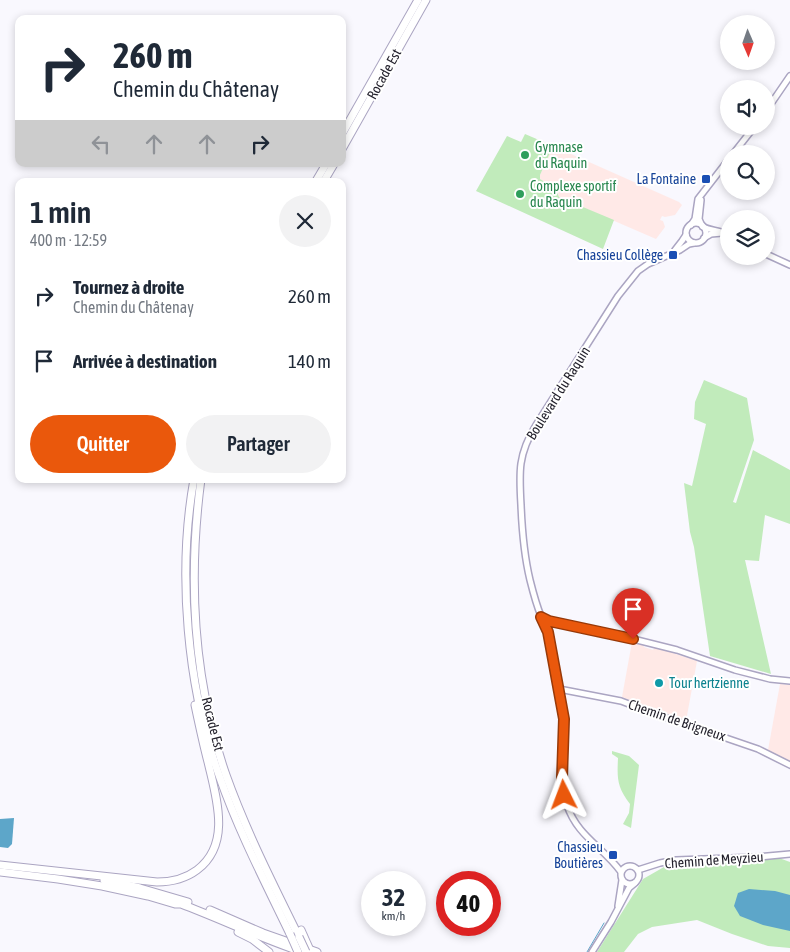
<!DOCTYPE html>
<html lang="fr">
<meta charset="utf-8">
<style>
body{margin:0;font-family:"Asap Condensed",sans-serif;background:#f2f2f3;color:#1f2937;height:100vh;display:flex;flex-direction:column;font-size:19px;white-space:nowrap}
*{box-sizing:border-box;margin:0}
p{font-size:16px;color:#747a83}
.icon{flex:none;width:28px;height:28px;fill:none;stroke:currentColor;stroke-width:2;stroke-linecap:round;stroke-linejoin:round}
.map{position:relative;flex:1;overflow:hidden}
.sheet{position:absolute;left:15px;top:178px;width:331px;height:305px;display:flex;flex-direction:column;background:#fff;border-radius:10px;box-shadow:0 2px 8px #0003}
.sheet>*{flex:none}
.hud{position:absolute;left:15px;top:15px;width:331px;height:152px;border-radius:10px;box-shadow:0 2px 8px #0003;background:#fff;color:#1f2937;overflow:hidden}
.needle{width:32px;rotate:178deg}
.controls{position:absolute;left:720px;top:15px;display:grid;gap:10px}
.controls a{display:grid;place-items:center;width:55px;height:55px;border-radius:50%;background:#fff;box-shadow:0 2px 8px #0003;font-size:25px}
.speed{position:absolute;left:361px;top:871px;display:flex;gap:10px;font-size:25px;font-weight:700;text-align:center}
.speed>*{display:grid;place-content:center;width:65px;height:65px;border-radius:50%;background:#fff;box-shadow:0 2px 8px #0003;line-height:1}
.speed small{font-size:12px;font-weight:400}
.speed .limit{border:8px solid #d22;background:#fff;color:#111}
.pin{position:absolute;display:grid;place-items:center;width:42px;height:42px;color:#fff;margin:-51px -21px;border-radius:50% 50% 50% 0;rotate:-45deg;box-shadow:0 0 5px #0007}
.pin .icon{rotate:45deg}
.me{position:absolute;width:55px;margin:-28px;rotate:357deg;stroke-linejoin:round;filter:drop-shadow(0 0 4px #0008)}
.turn{display:flex;align-items:center;gap:18px;height:105px;padding:0 15px;font-size:22px}
.turn .icon{width:65px;height:65px;stroke-width:2.5}
.turn b{display:block;font-size:35px;line-height:42px}
.lanes{display:flex;align-items:center;height:48px;padding:0 15px;background:#0003;justify-content:center;gap:25px;direction:ltr}
.lanes .off{opacity:.35}
.round{display:grid;place-items:center;flex:none;width:52px;height:52px;border-radius:26px;background:#f2f2f3}
.headline{display:flex;align-items:center;justify-content:space-between;height:85px;padding:0 15px}
h1{font-size:30px;font-weight:600;line-height:38px}
.button{display:flex;gap:10px;margin-top:auto;padding:10px 15px}
.button a{flex:1;height:58px;border-radius:30px;background:#ea580c;color:#fff;font-size:20px;font-weight:600;line-height:58px;text-align:center}
.button a+a{background:#f2f2f3;color:#1f2937}
ul{padding:0;list-style:none}
li{display:flex;align-items:center;gap:15px;height:65px;padding:0 15px}
li div{flex:1}
li b{display:block;font-size:19px}
li em{font-style:normal}
.map>svg:first-child{display:block}
</style>
<div class="map">
<svg width="790" height="952" viewBox="0 0 790 952">
<rect width="100%" height="100%" fill="#f9f8fe"/>
<path fill="#ffe9e6" d="M 632,642 L 643,644 L 644,647 L 653,650 L 655,647 L 697,661 L 686,721 L 622,697 Z"/>
<g fill="#ffe9e7">
<path d="M 553,146 L 679,202 L 682,205 L 675,215 L 665,217 L 662,216 L 660,220 L 663,221 L 665,227 L 656,239 L 559,197 L 555,188 L 540,179 L 540,175 Z"/>
<path d="M 780,684 L 790,685 L 790,762 L 768,750 Z"/>
</g>
<g fill="#c1ebbb">
<path d="M 525,134 L 553,146 L 540,175 L 540,179 L 555,188 L 559,197 L 614,220 L 603,249 L 476,191 L 507,136 L 521,142 Z"/>
<path d="M 704,380 L 747,398 L 754,440 L 733,502 L 736,503 L 753,450 L 790,470 L 790,524 L 765,515 L 759,561 L 745,560 L 771,674 L 710,656 L 694,547 L 690,532 L 684,483 L 692,486 L 706,424 L 694,419 L 695,402 Z"/>
<path d="M 612,751 L 629,756 L 639,765 L 631,828 L 623,824 L 629,813 L 630,804 C 617,787 617,779 618,758 L 612,754 Z"/>
<path d="M 779,858 L 790,862 L 790,948 L 768,946 L 732,934 L 697,920 L 652,927 L 638,934 L 624,952 L 597,952 L 643,879 L 671,863 Z"/>
</g>
<g fill="#5da6c9">
<path d="M 14,818 L 12,844 L 8,848 L 0,847 L 0,819 Z"/>
<path d="M 749,889 L 775,891 L 790,895 L 790,931 L 763,925 L 740,916 L 734,906 L 738,893 Z"/>
</g>
<g fill="none" stroke-linecap="round" stroke-linejoin="round">
<path stroke="#5da6c9" stroke-width="1" d="M 587,952 L 604,923"/>
<defs>
<g id="tertiary">
<path d="M 766,111 L 790,76"/>
<path d="M 733,154 L 755,126"/>
<path d="M 701,200 L 699,219 L 702,226"/>
<circle cx="696" cy="233" r="10"/>
<path d="M 691,225 L 695,219 L 698,199 L 729,159"/>
<path d="M 703,227 C 712,231 719,230 729,235"/>
<path d="M 704,238 L 711,234 L 722,233"/>
<path d="M 675,250 L 682,241 L 686,235"/>
<path d="M 766,254 L 790,265"/>
<path d="M 542,617 L 549,621 L 633,639 L 677,650 L 735,670 L 770,679 L 790,681"/>
<path d="M 559,689 L 621,701 L 650,712 L 758,749 L 790,765"/>
<circle cx="630" cy="875" r="9"/>
<path d="M 638,870 L 660,863 L 676,860 L 758,857 L 790,854"/>
<path d="M 621,872 C 603,847 577,836 567,805 C 557,777 566,748 564,719 C 563,702 558,684 555,667 C 552,655 551,642 547,630 C 545,625 543,621 541,616 C 536,604 533,592 530,580 C 524,555 522,530 521,505 C 519,472 518,454 536,425 L 618,296 L 638,271 L 648,264 L 680,250 L 689,244 L 694,243"/>
<path d="M 618,906 L 622,880"/>
<path d="M 592,952 L 611,922 L 629,888 L 635,883"/>
</g>
<g id="trunk">
<path d="M 342,134 L 418,0"/>
<path d="M 342,149 L 426,0"/>
<path d="M 316,181 L 326,164"/>
<path d="M 324,181 L 334,164"/>
<path d="M 194,479 C 177,573 187,688 220,778 C 239,832 265,882 290,934"/>
<path d="M 201,479 C 188,578 193,680 226,775 C 246,831 273,884 299,937"/>
<path d="M 0,865 L 157,882 C 172,882 185,879 197,870 C 232,844 216,797 208,762 C 203,743 199,724 195,705"/>
<path d="M 0,872 L 58,879 L 102,886 L 148,896 L 175,904 L 181,904 C 221,919 260,938 302,952"/>
<path d="M 104,880 L 140,888 L 188,902"/>
<path d="M 210,910 L 263,933 L 317,952"/>
<path d="M 301,930 L 309,948"/>
<path d="M 238,932 L 252,939 L 269,952"/>
</g>
</defs>
<use href="#tertiary" stroke="#aba5c2" stroke-width="8"/>
<use href="#trunk" stroke="#aba5c2" stroke-width="9"/>
<use href="#tertiary" stroke="#fff" stroke-width="5"/>
<use href="#trunk" stroke="#fff" stroke-width="7"/>
<defs>
<g id="trunk-bridge">
<path d="M 290,934 L 298,952"/>
<path d="M 299,937 L 306,952"/>
</g>
</defs>
<use href="#trunk-bridge" stroke="#aba5c2" stroke-width="9" stroke-linecap="butt"/>
<use href="#trunk-bridge" stroke="#fff" stroke-width="7"/>
</g>
<g fill="none" stroke-linecap="round" stroke-linejoin="round">
<defs>
<path id="route" d="M 564,795 L 562,778 L 564,719 L 548,632 L 541,617 L 549,621 L 633,639"/>
</defs>
<use href="#route" stroke="#983908" stroke-width="12"/>
<use href="#route" stroke="#ea580c" stroke-width="9"/>
</g>
<g fill="#2e9e5b" stroke="#fff" stroke-width="2">
<circle cx="525" cy="155" r="5"/>
<circle cx="520" cy="194" r="5"/>
</g>
<g fill="#1a4fb4" stroke="#fff" stroke-width="2">
<rect x="701" y="174" width="10" height="10" rx="2.5"/>
<rect x="668" y="250" width="10" height="10" rx="2.5"/>
<rect x="608" y="850" width="10" height="10" rx="2.5"/>
</g>
<circle fill="#0f9aa8" stroke="#fff" stroke-width="2" cx="659" cy="683" r="5"/>
<g text-anchor="middle" stroke-width="4" stroke-linejoin="round" paint-order="stroke">
<g font-size="14" fill="#211f2a" stroke="#fff">
<text transform="translate(384 74) rotate(-61)" y="5">Rocade Est</text>
<text transform="translate(558 393) rotate(-58)" y="5">Boulevard du Raquin</text>
<text transform="translate(677 720) rotate(19)" y="5">Chemin de Brigneux</text>
<text transform="translate(213 724) rotate(76)" y="5">Rocade Est</text>
<text transform="translate(714 860) rotate(-4)" y="5">Chemin de Meyzieu</text>
</g>
<g font-size="14" fill="#27864d" stroke="#fff" text-anchor="start">
<text x="535" y="152">Gymnase<tspan x="535" dy="16">du Raquin</tspan></text>
<text x="530" y="191">Complexe sportif<tspan x="530" dy="16">du Raquin</tspan></text>
</g>
<g font-size="14" fill="#164399" stroke="#fff" text-anchor="end">
<text x="696" y="184">La Fontaine</text>
<text x="663" y="260">Chassieu Collège</text>
<text x="603" y="852">Chassieu<tspan x="603" dy="16">Boutières</tspan></text>
</g>
<g font-size="14" fill="#0d838f" stroke="#fff" text-anchor="start">
<text x="669" y="688">Tour hertzienne</text>
</g>
</g>
</svg>
<div class="controls">
<a><svg class="needle" viewBox="-14 -14 28 28"><path d="M0-13l5 13h-10z" fill="#e53935"/><path d="M0 13l5-13h-10z" fill="#747a83"/></svg></a>
<a><svg class="icon" aria-label="sound" viewBox="0 0 24 24"><path d="M4 9h4l5-4v14l-5-4H4zM17 9q2 3 0 6"/></svg></a>
<a><svg class="icon" aria-label="search" viewBox="0 0 24 24"><circle cx="10" cy="10" r="6"/><path d="M15 15l6 6"/></svg></a>
<a><svg class="icon" aria-label="layers" viewBox="0 0 24 24"><path d="M12 4l9 5-9 5-9-5zM3 14l9 5 9-5"/></svg></a>
</div>
<div class="speed"><div>32<small>km/h</small></div><div class="limit">40</div></div>
<div class="pin" style="left:633px;top:639px;background:#d93025"><svg class="icon" aria-label="arrive" viewBox="0 0 24 24"><path d="M6 21V4h12l-3 4 3 4H6"/></svg></div>
<svg class="me" style="left:564px;top:795px" viewBox="-20 -20 40 40"><path d="M0-17L14 15 0 8-14 15z" fill="#ea580c" stroke="#fff" stroke-width="4"/></svg>
<div class="hud">
<div class="turn"><svg class="icon" aria-label="right" viewBox="0 0 24 24"><path d="M7 20v-9h11M14 6l5 5-5 5"/></svg><div><b>260 m</b>Chemin du Châtenay</div></div>
<div class="lanes"><svg class="icon off" aria-label="left" viewBox="0 0 24 24"><path d="M17 20v-9H6M10 6l-5 5 5 5"/></svg><svg class="icon off" aria-label="ahead" viewBox="0 0 24 24"><path d="M12 20V5M6 11l6-6 6 6"/></svg><svg class="icon off" aria-label="ahead" viewBox="0 0 24 24"><path d="M12 20V5M6 11l6-6 6 6"/></svg><svg class="icon" aria-label="right" viewBox="0 0 24 24"><path d="M7 20v-9h11M14 6l5 5-5 5"/></svg></div>
</div>
<section class="sheet">
<div class="headline"><div><h1>1 min</h1><p>400 m · 12:59</p></div><a class="round"><svg class="icon" aria-label="close" viewBox="0 0 24 24"><path d="M6 6l12 12M18 6L6 18"/></svg></a></div>
<ul>
<li><svg class="icon" aria-label="right" viewBox="0 0 24 24"><path d="M7 20v-9h11M14 6l5 5-5 5"/></svg><div><b>Tournez à droite</b><p>Chemin du Châtenay</p></div><em>260 m</em></li>
<li><svg class="icon" aria-label="arrive" viewBox="0 0 24 24"><path d="M6 21V4h12l-3 4 3 4H6"/></svg><div><b>Arrivée à destination</b></div><em>140 m</em></li>
</ul>
<div class="button"><a>Quitter</a><a>Partager</a></div>
</section>
</div>
